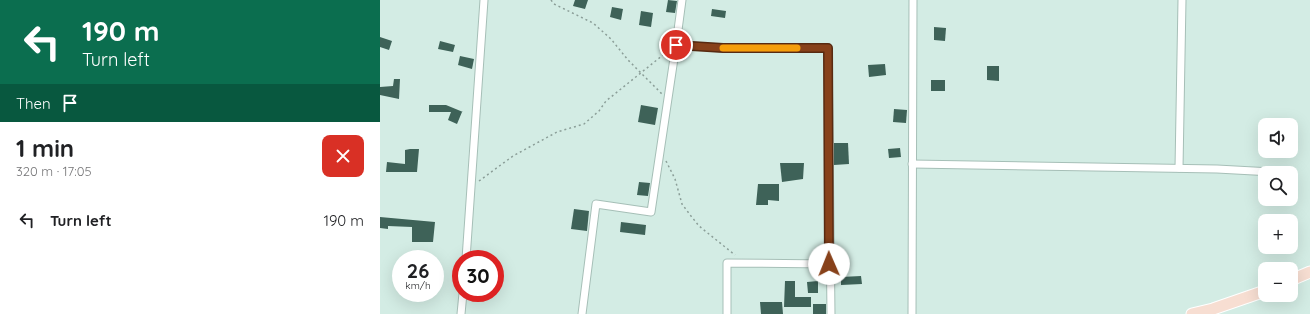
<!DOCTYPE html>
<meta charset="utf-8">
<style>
body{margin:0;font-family:Quicksand,sans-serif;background:#f2f2f2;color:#202124;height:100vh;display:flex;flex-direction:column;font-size:15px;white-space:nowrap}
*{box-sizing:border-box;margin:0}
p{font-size:13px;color:#757577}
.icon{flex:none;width:22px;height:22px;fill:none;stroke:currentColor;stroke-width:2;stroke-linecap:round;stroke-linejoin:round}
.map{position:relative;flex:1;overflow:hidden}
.sheet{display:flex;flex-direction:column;background:#fff;width:380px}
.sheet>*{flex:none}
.hud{background:#0b6e4f;color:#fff;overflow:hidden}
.fabs{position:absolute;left:878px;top:118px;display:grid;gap:8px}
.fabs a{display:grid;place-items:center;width:40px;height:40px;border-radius:8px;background:#fff;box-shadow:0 4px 16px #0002;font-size:20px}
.speed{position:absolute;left:12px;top:250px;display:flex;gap:8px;font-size:20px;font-weight:700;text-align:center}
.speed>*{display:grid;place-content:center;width:52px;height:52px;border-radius:50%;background:#fff;box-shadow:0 4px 16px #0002;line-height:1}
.speed small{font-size:10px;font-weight:400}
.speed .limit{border:6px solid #d22;background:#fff;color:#111}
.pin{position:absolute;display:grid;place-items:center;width:34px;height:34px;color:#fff;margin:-17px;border:2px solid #fff;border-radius:50%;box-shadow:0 1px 4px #0007}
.me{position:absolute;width:44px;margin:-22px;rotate:359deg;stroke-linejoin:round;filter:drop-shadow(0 0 3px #0008)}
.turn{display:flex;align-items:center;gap:14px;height:84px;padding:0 16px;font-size:18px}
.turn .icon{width:52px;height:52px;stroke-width:2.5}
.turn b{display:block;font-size:28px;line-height:34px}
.then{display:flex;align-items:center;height:38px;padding:0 16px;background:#0003;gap:8px;font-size:15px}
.round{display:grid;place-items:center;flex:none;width:42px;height:42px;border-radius:8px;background:#f2f2f2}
.summary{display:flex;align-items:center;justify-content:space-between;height:68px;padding:0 16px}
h1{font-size:24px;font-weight:700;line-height:30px}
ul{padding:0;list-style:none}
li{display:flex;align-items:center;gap:12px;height:60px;padding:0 16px}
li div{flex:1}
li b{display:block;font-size:15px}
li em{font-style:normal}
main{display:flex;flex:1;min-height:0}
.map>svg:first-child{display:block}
</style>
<main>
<section class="sheet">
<div class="hud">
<div class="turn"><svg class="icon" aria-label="left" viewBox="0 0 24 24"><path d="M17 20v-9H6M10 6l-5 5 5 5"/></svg><div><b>190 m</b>Turn left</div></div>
<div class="then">Then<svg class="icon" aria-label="arrive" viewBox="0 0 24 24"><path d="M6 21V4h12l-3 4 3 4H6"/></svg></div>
</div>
<div class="summary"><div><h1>1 min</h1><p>320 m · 17:05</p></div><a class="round" style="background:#d93025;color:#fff"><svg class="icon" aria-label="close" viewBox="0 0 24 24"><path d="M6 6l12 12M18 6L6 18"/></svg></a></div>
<ul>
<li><svg class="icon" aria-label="left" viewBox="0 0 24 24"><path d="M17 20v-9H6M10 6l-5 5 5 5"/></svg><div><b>Turn left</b></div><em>190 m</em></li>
</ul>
</section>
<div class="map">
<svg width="930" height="314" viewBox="0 0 930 314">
<rect width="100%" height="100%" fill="#d3ece4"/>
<g fill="#3e6258">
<path d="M 195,0 L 208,0 L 205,9 L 193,6 Z"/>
<path d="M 288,0 L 297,1 L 295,13 L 286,12 Z"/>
<path d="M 232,7 L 243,9 L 241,20 L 230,17 Z"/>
<path d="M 332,9 L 346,11 L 345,18 L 331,16 Z"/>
<path d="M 261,11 L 273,13 L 271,27 L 259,25 Z"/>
<path d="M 554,27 L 566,28 L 565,41 L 554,40 Z"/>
<path d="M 0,37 L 12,41 L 9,50 L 0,47 Z"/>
<path d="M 60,41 L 75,45 L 73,52 L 58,49 Z"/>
<path d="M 80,56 L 94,59 L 92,69 L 78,65 Z"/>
<path d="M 505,64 L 506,75 L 489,77 L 488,65 Z"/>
<path d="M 607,66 L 619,66 L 619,81 L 607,80 Z"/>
<path d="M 14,79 L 20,79 L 19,99 L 0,95 L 0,87 L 13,86 Z"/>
<rect x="551" y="80" width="14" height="11"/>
<path d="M 49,105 L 66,105 L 83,112 L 82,112 L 77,124 L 68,120 L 71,112 L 49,112 Z"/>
<path d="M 261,105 L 278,108 L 275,125 L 258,122 Z"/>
<path d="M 514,109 L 527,110 L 526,123 L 513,122 Z"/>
<path d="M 454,143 L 468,143 L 469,164 L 454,165 Z"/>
<path d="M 520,148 L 521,157 L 509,158 L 508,149 Z"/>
<path d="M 30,149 L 39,149 L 37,172 L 6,172 L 7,162 L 25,164 L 25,150 Z"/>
<path d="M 400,163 L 424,163 L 423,179 L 402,182 Z"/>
<path d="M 259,182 L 270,183 L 268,196 L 257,195 Z"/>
<path d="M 378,184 L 399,184 L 399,201 L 388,200 L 388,205 L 376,205 Z"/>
<path d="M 194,209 L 209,211 L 207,231 L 191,229 Z"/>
<path d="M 0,217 L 55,222 L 53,242 L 32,242 L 32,227 L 8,226 L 8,229 L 0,228 Z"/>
<path d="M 241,222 L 266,225 L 265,235 L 240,232 Z"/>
<path d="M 481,276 L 482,284 L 461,285 L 461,277 Z"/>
<path d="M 405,281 L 415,281 L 415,297 L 431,297 L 431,307 L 404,307 Z"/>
<path d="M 438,281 L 438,293 L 428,293 L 427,282 Z"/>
<path d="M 380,302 L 402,302 L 403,314 L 381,314 Z"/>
<rect x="433" y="304" width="13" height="10"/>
</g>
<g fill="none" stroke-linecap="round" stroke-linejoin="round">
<defs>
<g id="minor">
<path d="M 296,45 L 302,0"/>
<path d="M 532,164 L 837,169 L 892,172"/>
<path d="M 799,168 L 802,0"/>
<path d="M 86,259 L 104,0"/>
<path d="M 81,314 L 83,293"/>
<path d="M 202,314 L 216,204 L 271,212 L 296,45 L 343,48 L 448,48 L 451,314"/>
<path d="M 347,314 L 347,263 L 449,264"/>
<path d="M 532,314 L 533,0"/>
</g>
<g id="primary">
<path d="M 911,280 L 930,272"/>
<path d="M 812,314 L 833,309 L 885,291"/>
</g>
</defs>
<use href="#minor" stroke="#a6bfb7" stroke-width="9"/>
<use href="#primary" stroke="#fff" stroke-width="13"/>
<g stroke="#8b9e98" stroke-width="1.5" stroke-dasharray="2 3" stroke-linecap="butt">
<path d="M 171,0 L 174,4 L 213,23 L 231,39 L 248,60 L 282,94"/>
<path d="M 286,161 L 295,179 L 302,204 L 311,216 L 319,226 L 355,255"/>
<path d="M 99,181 L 133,156 L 177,132 L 204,124 L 219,111 L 226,101 L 288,51"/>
</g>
<use href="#minor" stroke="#fff" stroke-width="7"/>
<use href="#primary" stroke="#f7ded2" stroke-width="11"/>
</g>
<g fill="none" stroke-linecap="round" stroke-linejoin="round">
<defs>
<path id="route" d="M 296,45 L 343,48 L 448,48 L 449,264"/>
</defs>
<use href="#route" stroke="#582a11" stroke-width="10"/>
<use href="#route" stroke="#87411a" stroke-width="7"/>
<path stroke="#f59e0b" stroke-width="7" d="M 343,48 L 417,48"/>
</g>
</svg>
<div class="fabs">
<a><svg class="icon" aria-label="sound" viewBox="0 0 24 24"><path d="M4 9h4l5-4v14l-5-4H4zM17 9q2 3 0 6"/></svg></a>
<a><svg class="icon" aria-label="search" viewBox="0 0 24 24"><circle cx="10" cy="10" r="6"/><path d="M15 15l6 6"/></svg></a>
<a>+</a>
<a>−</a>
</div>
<div class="speed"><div>26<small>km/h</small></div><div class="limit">30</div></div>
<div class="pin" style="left:296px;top:45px;background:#d93025"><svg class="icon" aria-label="arrive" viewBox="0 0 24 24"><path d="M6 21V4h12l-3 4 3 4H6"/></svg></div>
<svg class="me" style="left:449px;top:264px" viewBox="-20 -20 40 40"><circle r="19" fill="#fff"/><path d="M0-13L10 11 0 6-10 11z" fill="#87411a"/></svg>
</div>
</main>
